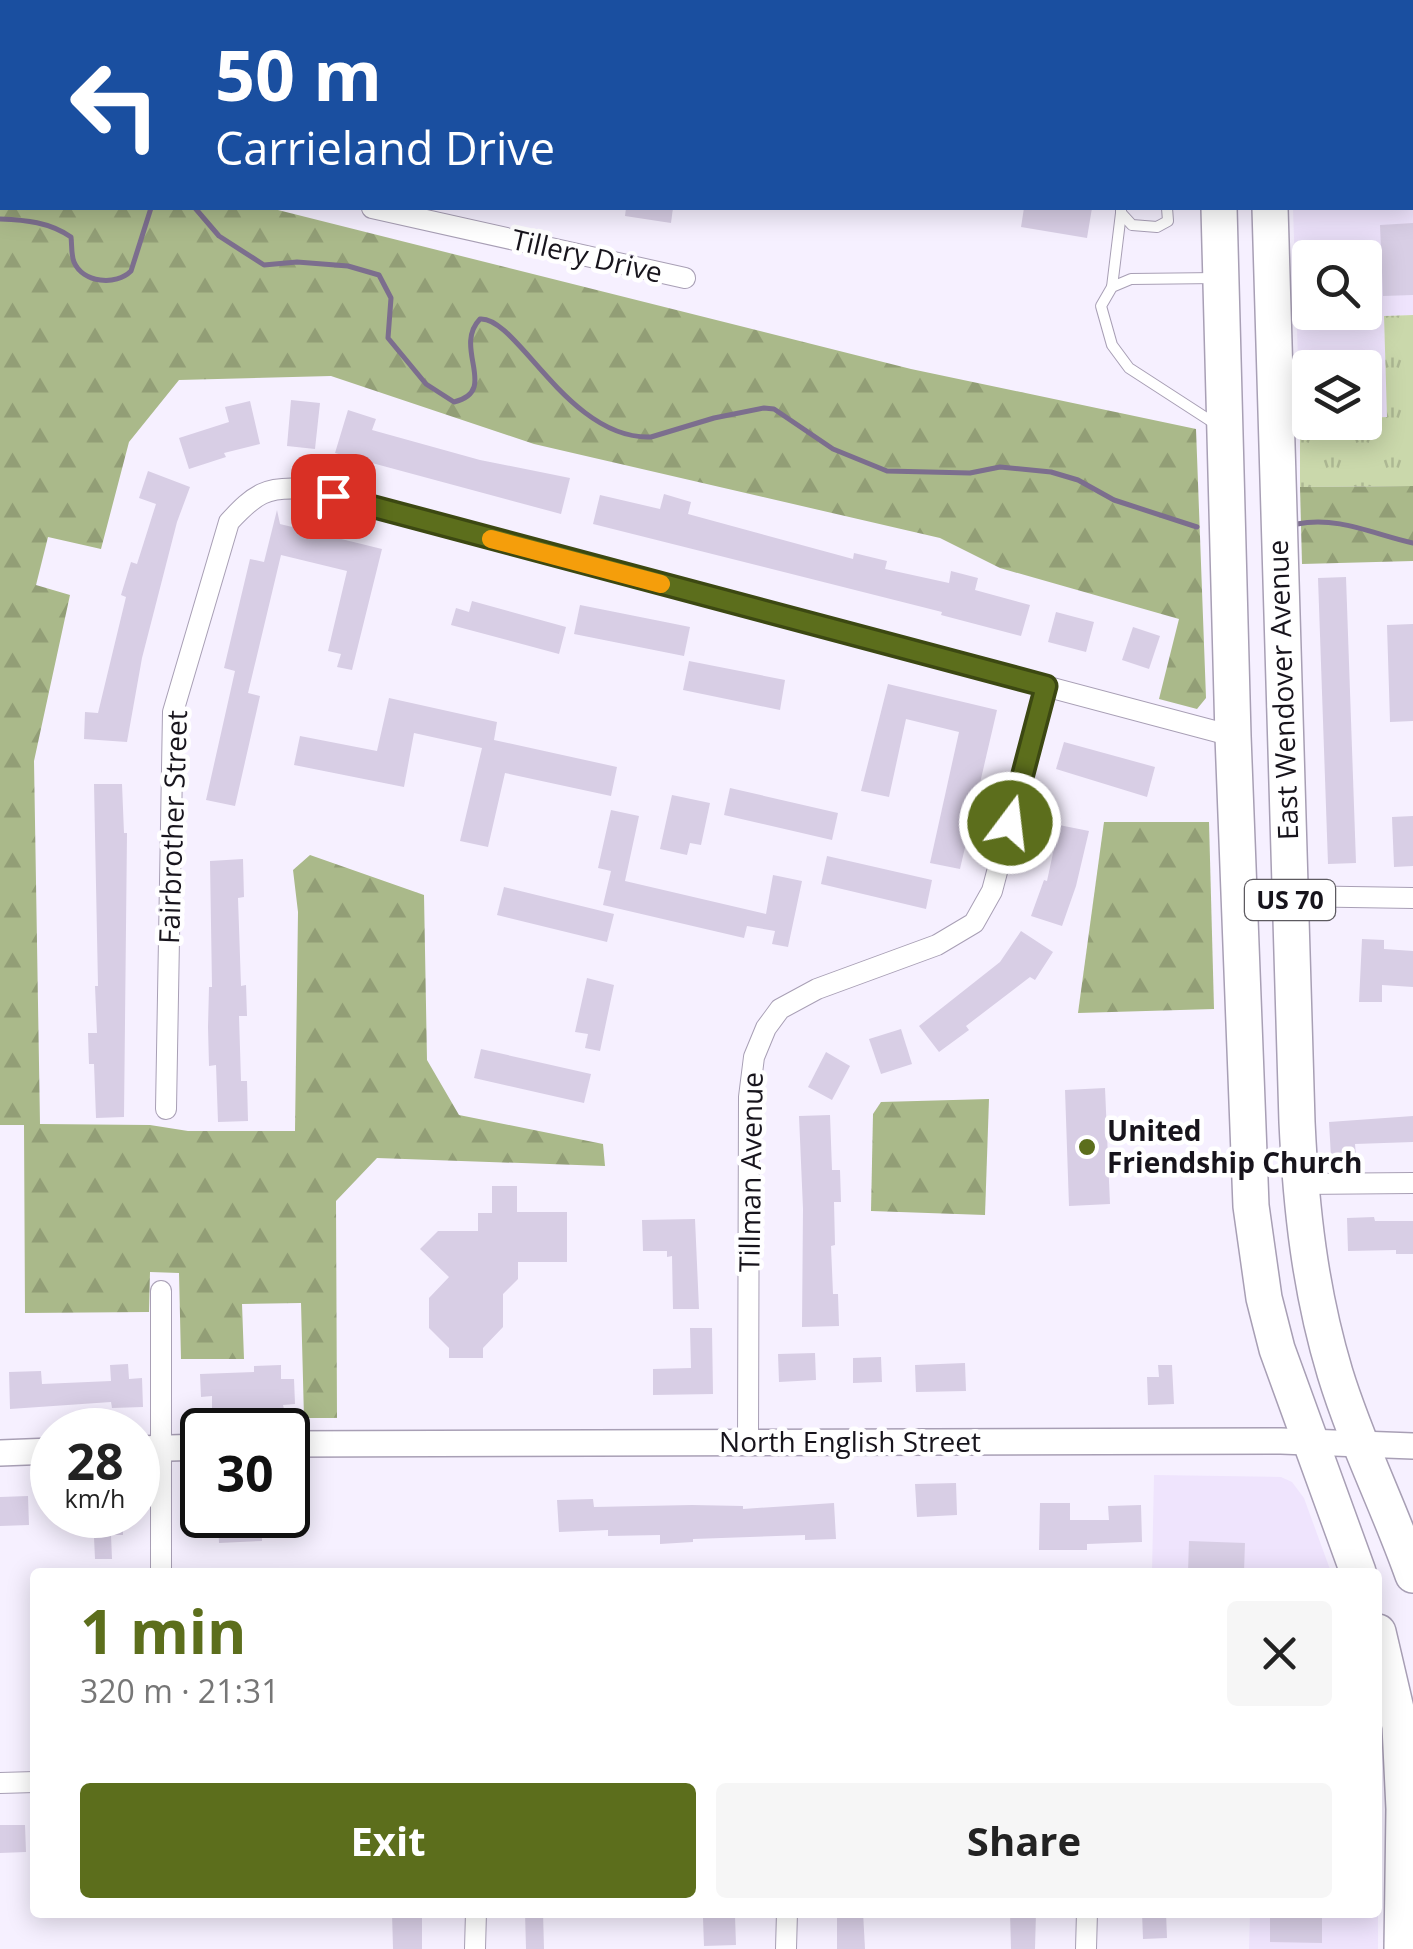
<!DOCTYPE html>
<meta charset="utf-8">
<style>
body{margin:0;font-family:"Open Sans",sans-serif;background:#f6f6f6;color:#222;height:100vh;display:flex;flex-direction:column;font-size:38px;white-space:nowrap}
*{box-sizing:border-box;margin:0}
p{font-size:32px;color:#767676}
.icon{flex:none;width:55px;height:55px;fill:none;stroke:currentColor;stroke-width:2;stroke-linecap:round;stroke-linejoin:round}
.map{position:relative;flex:1;overflow:hidden}
.drawer{position:absolute;left:30px;top:1568px;width:1352px;height:350px;display:flex;flex-direction:column;background:#fff;border-radius:10px;box-shadow:0 5px 25px #0003}
.drawer>*{flex:none}
.top-card{position:absolute;left:0px;top:0px;width:1415px;height:210px;box-shadow:0 5px 25px #0003;background:#1a4fa0;color:#fff;overflow:hidden}
.controls{position:absolute;left:1292px;top:240px;display:grid;gap:20px}
.controls a{display:grid;place-items:center;width:90px;height:90px;border-radius:10px;background:#fff;box-shadow:0 5px 25px #0003;font-size:50px}
.speed{position:absolute;left:30px;top:1408px;display:flex;gap:20px;font-size:50px;font-weight:700;text-align:center}
.speed>*{display:grid;place-content:center;width:130px;height:130px;border-radius:50%;background:#fff;box-shadow:0 5px 25px #0003;line-height:1}
.speed small{font-size:25px;font-weight:400}
.speed .limit{border:5px solid #111;border-radius:15px;background:#fff;color:#111}
.pin{position:absolute;display:grid;place-items:center;width:85px;height:85px;color:#fff;margin:-42px;border-radius:20px;box-shadow:0 5px 15px #0006}
.me{position:absolute;width:110px;margin:-55px;rotate:15deg;stroke-linejoin:round;filter:drop-shadow(0 0 8px #0008)}
.turn{display:flex;align-items:center;gap:35px;height:210px;padding:0 50px;font-size:45px}
.turn .icon{width:130px;height:130px;stroke-width:2.5}
.turn b{display:block;font-size:70px;line-height:85px}
.round{display:grid;place-items:center;flex:none;width:105px;height:105px;border-radius:10px;background:#f6f6f6}
.overview{display:flex;align-items:center;justify-content:space-between;height:170px;padding:0 50px}
h1{font-size:60px;font-weight:700;line-height:75px;color:#5c6e1c}
.button{display:flex;gap:20px;margin-top:auto;padding:20px 50px}
.button a{flex:1;height:115px;border-radius:10px;background:#5c6e1c;color:#fff;font-size:40px;font-weight:700;line-height:115px;text-align:center}
.button a+a{background:#f6f6f6;color:#222}
.map>svg:first-child{display:block}
</style>
<div class="map">
<svg width="1413" height="1949" viewBox="0 0 1413 1949">
<defs>
<pattern id="grass-tufts" width="24" height="20" patternUnits="userSpaceOnUse" patternTransform="scale(2.5)"><rect width="24" height="20" fill="#cad8ab"/><path d="M3 7l-1-3M5 7V3M7 7l1-3M15 17l-1-3M17 17v-4M19 17l1-3" fill="none" stroke="#adb893"/></pattern>
<pattern id="forest-firs" width="22" height="20" patternUnits="userSpaceOnUse" patternTransform="scale(2.5)"><rect width="22" height="20" fill="#aab98a"/><path d="M5 1l3.5 6h-7zM16 11l3.5 6h-7z" fill="#929e76"/></pattern>
</defs>
<rect width="100%" height="100%" fill="#f6f0ff"/>
<g fill="#efe4fd" fill-rule="evenodd">
<path d="M 1413,152 L 1413,315 L 1384,316 L 1388,417 L 1365,418 L 1365,368 L 1310,368 L 1310,419 L 1300,419 L 1293,208 L 1412,208 ZM 1310,258 L 1365,258 L 1365,312 L 1310,312 Z"/>
<path d="M 1154,1475 L 1281,1477 L 1292,1482 L 1304,1498 L 1331,1572 L 1152,1572 Z"/>
<path d="M 1378,1773 L 1378,1949 L 1249,1949 L 1250,1913 L 1378,1912 Z"/>
</g>
<path fill="url(#grass-tufts)" d="M 1413,315 L 1413,486 L 1300,487 L 1300,419 L 1310,419 L 1310,422 L 1365,422 L 1365,418 L 1387,417 L 1384,316 Z"/>
<g fill="url(#forest-firs)">
<path d="M 0,114 L 2,208 L 270,208 L 911,369 L 1196,429 L 1206,698 L 1197,709 L 1159,699 L 1179,619 L 1000,568 L 940,538 L 534,444 L 331,376 L 179,380 L 129,442 L 101,549 L 48,537 L 36,585 L 70,595 L 34,761 L 40,1124 L 150,1125 L 188,1131 L 295,1131 L 298,912 L 293,870 L 310,855 L 424,895 L 427,1060 L 459,1115 L 603,1144 L 605,1166 L 377,1158 L 336,1201 L 337,1418 L 304,1418 L 301,1303 L 242,1304 L 244,1359 L 181,1359 L 179,1273 L 150,1272 L 149,1312 L 25,1313 L 24,1125 L 0,1125 Z"/>
<path d="M 1413,486 L 1413,561 L 1302,564 L 1300,487 Z"/>
<path d="M 1104,822 L 1209,822 L 1214,1009 L 1078,1013 Z"/>
<path d="M 989,1099 L 985,1215 L 871,1211 L 873,1114 L 881,1102 Z"/>
</g>
<g fill="none" stroke-linecap="round" stroke-linejoin="round">
<g stroke="#7c6e8e" stroke-width="5">
<path d="M 195,208 L 219,236 L 264,265 L 297,262 L 348,266 L 379,275 L 391,298 L 388,338 L 426,384 L 454,402 C 500,391 452,348 480,319 C 517,316 568,440 651,437 L 714,418 L 764,408 L 774,409 L 833,449 L 887,471 L 970,473 L 1000,467 L 1051,472 L 1078,480 L 1114,500 L 1197,527"/>
<path d="M 0,219 C 26,220 49,222 71,237 C 72,244 71,255 74,262 C 83,283 116,286 131,271 L 151,208"/>
<path d="M 1297,524 C 1338,516 1373,534 1413,543"/>
</g>
</g>
<g fill="#d8cee5">
<path d="M 626,208 L 673,208 L 671,223 L 625,216 Z"/>
<path d="M 1024,208 L 1092,208 L 1087,238 L 1021,227 Z"/>
<path d="M 1413,223 L 1413,295 L 1383,296 L 1380,225 Z"/>
<path d="M 291,400 L 320,403 L 315,449 L 287,446 Z"/>
<path d="M 250,401 L 260,444 L 224,453 L 226,457 L 189,469 L 179,438 L 229,422 L 225,407 Z"/>
<path d="M 348,410 L 376,419 L 372,430 L 480,460 L 570,478 L 561,514 L 335,453 Z"/>
<path d="M 148,471 L 190,487 L 177,522 L 142,658 L 127,742 L 84,739 L 85,712 L 98,713 L 126,597 L 121,595 L 131,562 L 137,564 L 156,504 L 139,498 Z"/>
<path d="M 664,494 L 691,502 L 688,514 L 853,559 L 854,553 L 887,561 L 885,569 L 949,583 L 951,571 L 978,578 L 975,590 L 1030,605 L 1021,636 L 941,615 L 942,612 L 593,524 L 600,495 L 660,509 Z"/>
<path d="M 277,510 L 280,524 L 382,549 L 352,670 L 337,667 L 341,654 L 328,651 L 347,571 L 281,555 L 248,693 L 260,696 L 235,806 L 206,800 L 235,671 L 224,668 L 250,559 L 264,562 Z"/>
<path d="M 1346,577 L 1356,863 L 1328,864 L 1318,578 Z"/>
<path d="M 472,601 L 566,627 L 559,654 L 451,625 L 456,608 L 469,612 Z"/>
<path d="M 580,605 L 690,627 L 684,656 L 574,634 Z"/>
<path d="M 1056,612 L 1094,622 L 1086,652 L 1048,642 Z"/>
<path d="M 1413,624 L 1413,721 L 1390,722 L 1387,625 Z"/>
<path d="M 1133,627 L 1160,636 L 1149,669 L 1122,660 Z"/>
<path d="M 689,661 L 785,680 L 780,710 L 683,690 Z"/>
<path d="M 888,684 L 997,710 L 960,869 L 930,863 L 959,732 L 906,719 L 889,797 L 861,791 Z"/>
<path d="M 389,698 L 497,722 L 494,740 L 617,767 L 611,796 L 505,773 L 488,847 L 460,841 L 482,748 L 414,733 L 404,787 L 294,765 L 300,736 L 377,751 Z"/>
<path d="M 1064,742 L 1155,767 L 1147,797 L 1056,769 Z"/>
<path d="M 94,784 L 122,784 L 124,833 L 127,833 L 124,1117 L 96,1118 L 94,1064 L 89,1064 L 88,1033 L 97,1033 L 95,986 L 98,986 Z"/>
<path d="M 730,788 L 838,813 L 832,840 L 724,815 Z"/>
<path d="M 672,795 L 710,803 L 701,845 L 690,843 L 687,855 L 660,849 Z"/>
<path d="M 611,810 L 639,816 L 625,881 L 766,914 L 773,875 L 802,881 L 788,947 L 772,944 L 775,931 L 747,926 L 744,938 L 603,905 L 611,871 L 598,868 Z"/>
<path d="M 1413,816 L 1413,866 L 1394,867 L 1392,817 Z"/>
<path d="M 1059,825 L 1089,831 L 1076,886 L 1062,926 L 1031,916 L 1044,880 L 1047,881 Z"/>
<path d="M 827,856 L 932,880 L 926,909 L 821,884 Z"/>
<path d="M 243,859 L 244,897 L 238,898 L 241,986 L 246,985 L 247,1016 L 239,1016 L 241,1081 L 247,1081 L 248,1121 L 218,1122 L 216,1065 L 209,1066 L 208,1027 L 209,987 L 212,987 L 210,861 Z"/>
<path d="M 504,887 L 614,914 L 607,942 L 497,915 Z"/>
<path d="M 1021,931 L 1053,952 L 1035,980 L 1030,977 L 966,1026 L 969,1030 L 939,1052 L 919,1026 L 1000,962 Z"/>
<path d="M 1362,939 L 1384,940 L 1384,949 L 1413,951 L 1413,987 L 1382,985 L 1382,1002 L 1359,1002 Z"/>
<path d="M 587,978 L 614,985 L 600,1051 L 585,1048 L 588,1034 L 575,1032 Z"/>
<path d="M 901,1029 L 912,1064 L 881,1074 L 869,1039 Z"/>
<path d="M 481,1049 L 591,1074 L 584,1103 L 474,1078 Z"/>
<path d="M 826,1052 L 850,1066 L 832,1100 L 808,1087 Z"/>
<path d="M 1105,1088 L 1110,1204 L 1069,1206 L 1065,1090 Z"/>
<path d="M 830,1115 L 832,1170 L 840,1170 L 841,1202 L 834,1202 L 835,1245 L 831,1246 L 833,1294 L 838,1294 L 839,1326 L 802,1327 L 803,1209 L 799,1116 Z"/>
<path d="M 1413,1116 L 1413,1142 L 1355,1144 L 1356,1156 L 1331,1157 L 1329,1122 Z"/>
<path d="M 492,1186 L 517,1186 L 517,1212 L 567,1212 L 567,1262 L 518,1262 L 518,1279 L 503,1294 L 503,1327 L 483,1348 L 483,1358 L 449,1358 L 449,1348 L 429,1328 L 429,1298 L 449,1277 L 420,1249 L 438,1231 L 478,1231 L 478,1213 L 492,1213 Z"/>
<path d="M 1374,1217 L 1375,1221 L 1413,1221 L 1413,1254 L 1396,1254 L 1396,1250 L 1348,1251 L 1347,1218 Z"/>
<path d="M 695,1219 L 699,1309 L 673,1309 L 672,1256 L 667,1257 L 667,1251 L 643,1251 L 642,1220 Z"/>
<path d="M 690,1328 L 712,1328 L 713,1394 L 653,1395 L 653,1369 L 691,1368 Z"/>
<path d="M 815,1353 L 816,1380 L 779,1382 L 778,1354 Z"/>
<path d="M 881,1357 L 882,1382 L 853,1383 L 853,1358 Z"/>
<path d="M 965,1363 L 966,1391 L 916,1392 L 915,1365 Z"/>
<path d="M 128,1364 L 129,1379 L 142,1378 L 143,1407 L 112,1408 L 111,1402 L 10,1409 L 9,1372 L 41,1371 L 42,1384 L 111,1381 L 110,1365 Z"/>
<path d="M 281,1365 L 281,1379 L 294,1379 L 295,1404 L 283,1405 L 284,1409 L 212,1410 L 212,1396 L 201,1397 L 200,1374 L 254,1372 L 254,1366 Z"/>
<path d="M 1158,1365 L 1172,1365 L 1174,1404 L 1148,1405 L 1147,1377 L 1159,1377 Z"/>
<path d="M 956,1483 L 957,1515 L 917,1517 L 915,1484 Z"/>
<path d="M 28,1496 L 29,1525 L 0,1526 L 0,1497 Z"/>
<path d="M 593,1499 L 594,1507 L 692,1505 L 743,1506 L 743,1509 L 834,1503 L 836,1539 L 805,1540 L 805,1535 L 693,1539 L 693,1542 L 660,1544 L 660,1535 L 608,1536 L 608,1530 L 559,1532 L 557,1500 Z"/>
<path d="M 1040,1503 L 1070,1503 L 1070,1520 L 1109,1520 L 1108,1506 L 1141,1505 L 1142,1542 L 1087,1544 L 1087,1550 L 1039,1550 Z"/>
<path d="M 93,1515 L 123,1515 L 123,1535 L 111,1535 L 112,1559 L 95,1559 Z"/>
<path d="M 262,1517 L 262,1541 L 219,1543 L 218,1519 Z"/>
<path d="M 1189,1541 L 1245,1543 L 1244,1572 L 1188,1572 Z"/>
<path d="M 0,1825 L 25,1825 L 26,1852 L 0,1853 Z"/>
<path d="M 392,1912 L 422,1912 L 422,1949 L 393,1949 Z"/>
<path d="M 525,1912 L 543,1912 L 544,1949 L 526,1949 Z"/>
<path d="M 837,1912 L 863,1912 L 865,1949 L 837,1949 Z"/>
<path d="M 1010,1912 L 1036,1912 L 1035,1949 L 1011,1949 Z"/>
<path d="M 1142,1912 L 1166,1912 L 1167,1938 L 1143,1939 Z"/>
<path d="M 1270,1912 L 1322,1912 L 1322,1943 L 1270,1942 Z"/>
<path d="M 735,1916 L 736,1945 L 704,1946 L 703,1918 Z"/>
</g>
<g fill="none" stroke-linecap="round" stroke-linejoin="round">
<defs>
<g id="service">
<path d="M 1121,208 L 1121,213 L 1132,225 L 1157,227 L 1168,221 L 1167,208"/>
<path d="M 1217,278 L 1131,279 L 1112,287 L 1101,306 L 1112,345 L 1129,368 L 1217,425"/>
<path d="M 1112,287 L 1121,213"/>
</g>
<g id="minor">
<path d="M 448,0 L 468,2"/>
<path d="M 84,2 L 86,0"/>
<path d="M 0,93 L 2,95"/>
<path d="M 1412,131 L 1413,131"/>
<path d="M 372,208 L 685,278"/>
<path d="M 1289,896 L 1413,898"/>
<path d="M 166,1109 L 173,712 L 229,522 C 255,494 266,486 304,489 L 1233,736"/>
<path d="M 1300,1184 L 1413,1183"/>
<path d="M 748,1443 L 749,1097 L 754,1057 L 766,1028 L 780,1009 L 817,989 L 937,945 L 974,923 L 992,891 L 1046,686"/>
<path d="M 161,1572 L 161,1291"/>
<path d="M 0,1783 L 35,1782"/>
<path d="M 475,1949 L 476,1912"/>
<path d="M 786,1949 L 787,1912"/>
<path d="M 1086,1949 L 1087,1912"/>
</g>
<g id="tertiary">
<path d="M 288,1444 L 1281,1441 L 1413,1446"/>
<path d="M 138,1449 L 202,1447"/>
<path d="M 0,1453 L 52,1451"/>
</g>
<g id="trunk">
<path d="M 1212,0 L 1213,2"/>
<path d="M 1264,0 L 1264,2"/>
<path d="M 1219,208 L 1233,736 L 1251,1206 L 1264,1298 L 1277,1349 L 1358,1572"/>
<path d="M 1270,208 L 1297,1122 C 1301,1208 1310,1290 1335,1373 C 1356,1442 1389,1507 1413,1575"/>
<path d="M 1378,1632 L 1400,1726 L 1404,1809 L 1402,1949"/>
</g>
</defs>
<use href="#service" stroke="#a89fb5" stroke-width="12"/>
<use href="#minor" stroke="#a89fb5" stroke-width="22"/>
<use href="#tertiary" stroke="#a89fb5" stroke-width="28"/>
<use href="#trunk" stroke="#a89fb5" stroke-width="38"/>
<use href="#service" stroke="#fff" stroke-width="10"/>
<use href="#minor" stroke="#fff" stroke-width="20"/>
<use href="#tertiary" stroke="#fff" stroke-width="25"/>
<use href="#trunk" stroke="#fff" stroke-width="35"/>
</g>
<g fill="none" stroke-linecap="round" stroke-linejoin="round">
<defs>
<path id="route" d="M 333,496 L 1046,686 L 1010,823"/>
</defs>
<use href="#route" stroke="#3c4812" stroke-width="25"/>
<use href="#route" stroke="#5c6e1c" stroke-width="18"/>
<path stroke="#f59e0b" stroke-width="18" d="M 491,539 L 661,584"/>
</g>
<circle fill="#5c6e1c" stroke="#fff" stroke-width="4" cx="1087" cy="1147" r="10"/>
<g text-anchor="middle" stroke-width="9" stroke-linejoin="round" paint-order="stroke">
<rect fill="#fff" stroke="#5d5a60" stroke-width="2.5" x="1245" y="880" width="90" height="40" rx="8"/>
<g font-size="25" font-weight="bold" fill="#17141c">
<text x="1290" y="909">US 70</text>
</g>
<g font-size="28" fill="#17141c" stroke="#fff">
<text transform="translate(587 256) rotate(13)" y="10">Tillery Drive</text>
<text transform="translate(1283 690) rotate(-92)" y="10">East Wendover Avenue</text>
<text transform="translate(173 827) rotate(-88)" y="10">Fairbrother Street</text>
<text transform="translate(751 1172) rotate(-89)" y="10">Tillman Avenue</text>
<text x="850" y="1452">North English Street</text>
</g>
<g font-size="28" font-weight="bold" fill="#17141c" stroke="#fff" text-anchor="start">
<text x="1107" y="1141">United<tspan x="1107" dy="32">Friendship Church</tspan></text>
</g>
</g>
</svg>
<div class="controls">
<a><svg class="icon" aria-label="search" viewBox="0 0 24 24"><circle cx="10" cy="10" r="6"/><path d="M15 15l6 6"/></svg></a>
<a><svg class="icon" aria-label="layers" viewBox="0 0 24 24"><path d="M12 4l9 5-9 5-9-5zM3 14l9 5 9-5"/></svg></a>
</div>
<div class="speed"><div>28<small>km/h</small></div><div class="limit">30</div></div>
<div class="pin" style="left:333px;top:496px;background:#d93025"><svg class="icon" aria-label="arrive" viewBox="0 0 24 24"><path d="M6 21V4h12l-3 4 3 4H6"/></svg></div>
<svg class="me" style="left:1010px;top:823px" viewBox="-20 -20 40 40"><circle r="17" fill="#5c6e1c" stroke="#fff" stroke-width="3"/><path d="M0-11L8 9 0 5-8 9z" fill="#fff"/></svg>
<div class="top-card">
<div class="turn"><svg class="icon" aria-label="left" viewBox="0 0 24 24"><path d="M17 20v-9H6M10 6l-5 5 5 5"/></svg><div><b>50 m</b>Carrieland Drive</div></div>
</div>
<section class="drawer">
<div class="overview"><div><h1>1 min</h1><p>320 m · 21:31</p></div><a class="round"><svg class="icon" aria-label="close" viewBox="0 0 24 24"><path d="M6 6l12 12M18 6L6 18"/></svg></a></div>
<div class="button"><a>Exit</a><a>Share</a></div>
</section>
</div>
